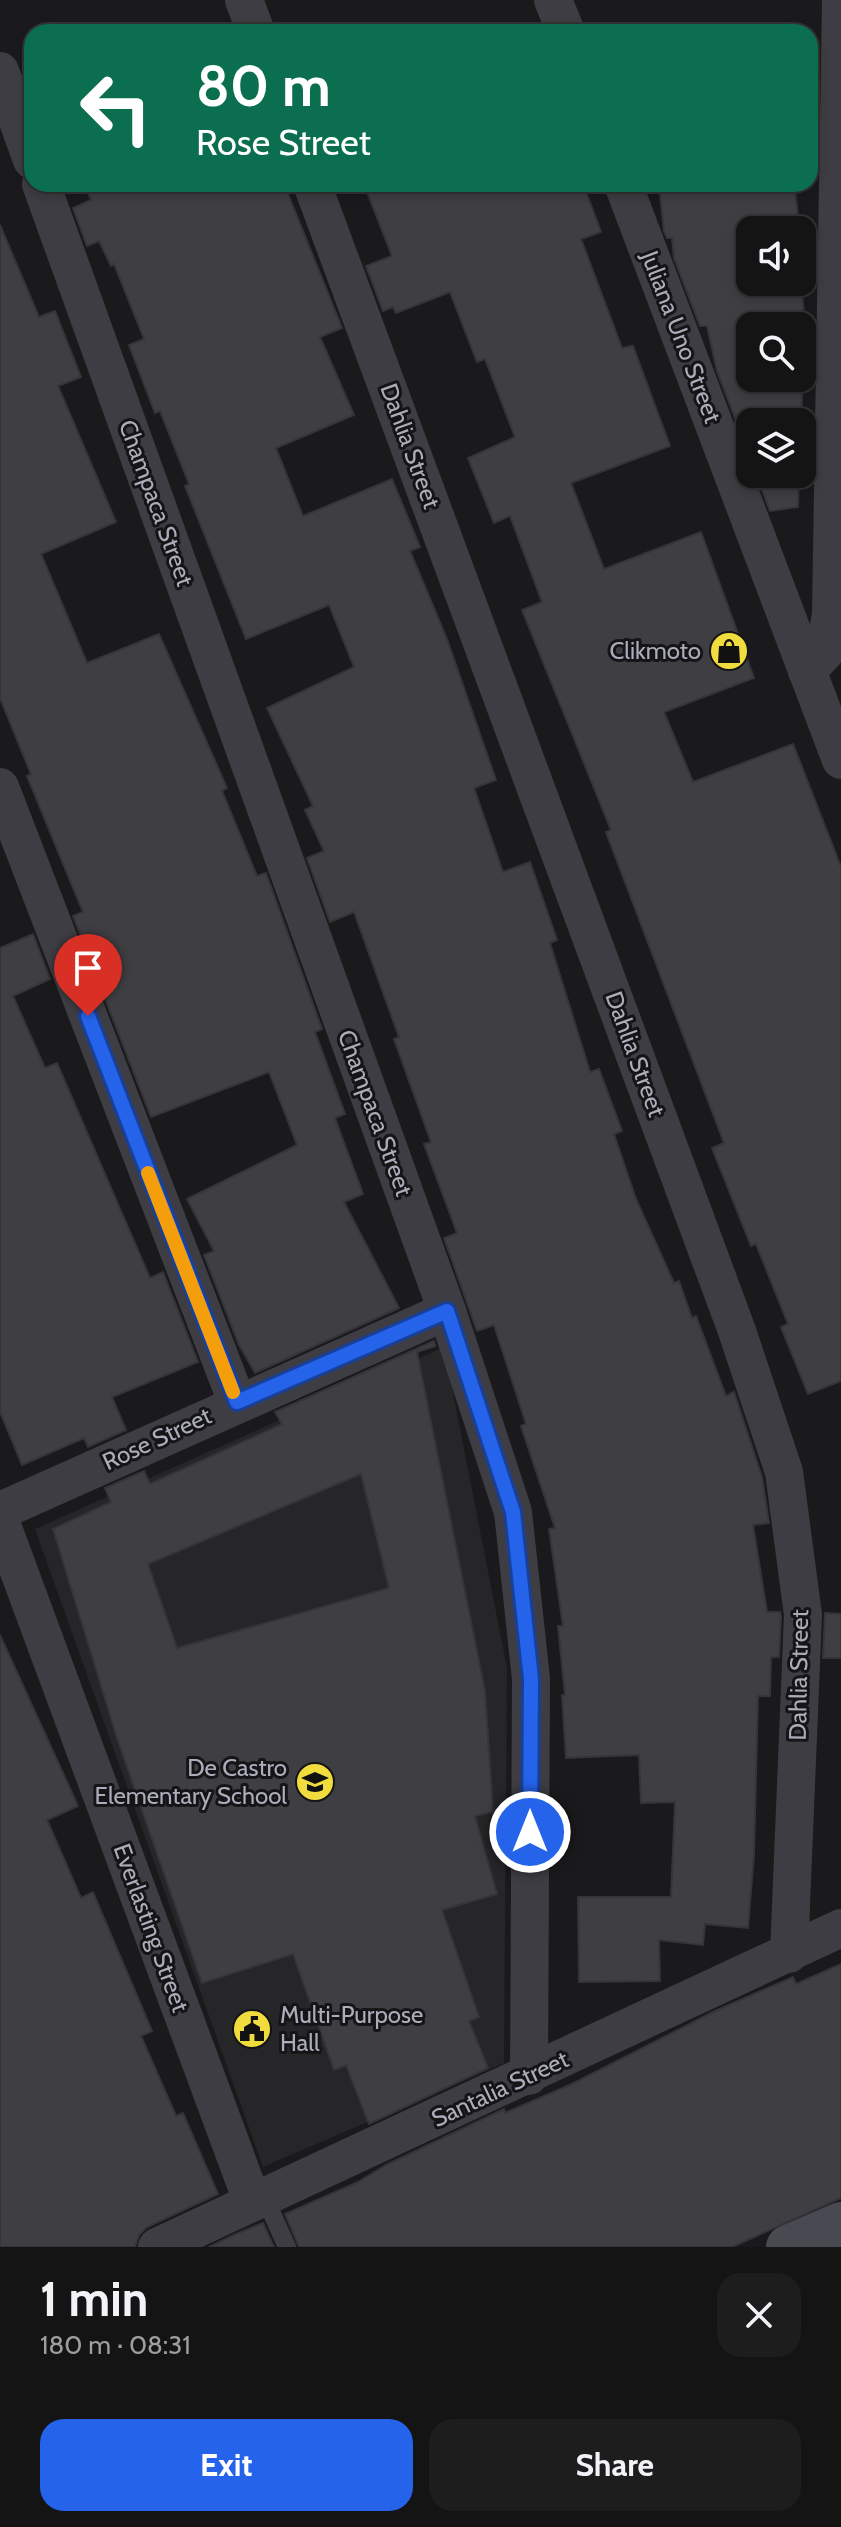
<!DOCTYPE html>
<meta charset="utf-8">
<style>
body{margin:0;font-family:Cabin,sans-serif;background:#1d1d1e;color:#f1f3f6;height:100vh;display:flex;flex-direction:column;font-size:30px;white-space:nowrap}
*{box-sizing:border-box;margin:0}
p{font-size:26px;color:#9d9ea0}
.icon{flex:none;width:44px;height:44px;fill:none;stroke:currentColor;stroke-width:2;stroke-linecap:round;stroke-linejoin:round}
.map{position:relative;height:2247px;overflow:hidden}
.panel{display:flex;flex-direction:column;background:#141415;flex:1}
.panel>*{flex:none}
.banner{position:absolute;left:24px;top:24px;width:794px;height:168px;border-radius:24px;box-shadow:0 4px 12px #0003,0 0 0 2px #333334;background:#0b6e4f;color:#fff;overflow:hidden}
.tools{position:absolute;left:736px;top:216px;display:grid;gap:16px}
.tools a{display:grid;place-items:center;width:80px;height:80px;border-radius:16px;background:#141415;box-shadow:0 4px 12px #0003,0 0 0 2px #333334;font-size:40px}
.pin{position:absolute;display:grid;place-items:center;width:68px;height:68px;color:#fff;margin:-82px -34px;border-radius:50% 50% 50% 0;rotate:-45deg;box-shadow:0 0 8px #0007}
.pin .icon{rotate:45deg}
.me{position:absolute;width:88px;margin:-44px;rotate:0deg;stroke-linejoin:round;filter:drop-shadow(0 0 6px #0008)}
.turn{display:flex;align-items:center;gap:28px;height:168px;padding:0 40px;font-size:36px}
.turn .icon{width:104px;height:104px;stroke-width:2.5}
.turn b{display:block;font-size:56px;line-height:68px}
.round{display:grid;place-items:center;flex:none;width:84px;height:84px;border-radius:24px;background:#1d1d1e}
.summary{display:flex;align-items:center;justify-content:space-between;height:136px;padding:0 40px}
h1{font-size:48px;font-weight:800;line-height:60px}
.primary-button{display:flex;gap:16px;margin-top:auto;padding:16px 40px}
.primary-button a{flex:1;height:92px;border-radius:24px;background:#2563eb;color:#fff;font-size:32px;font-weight:800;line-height:92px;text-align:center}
.primary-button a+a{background:#1d1d1e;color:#f1f3f6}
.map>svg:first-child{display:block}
</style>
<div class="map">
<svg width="841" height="2247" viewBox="0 0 841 2247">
<rect width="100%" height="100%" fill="#1a1a1c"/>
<path fill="#262629" d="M 444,1347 L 507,1668 L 504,2063 L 263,2167 L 35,1529 Z"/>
<g fill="#3f3f43" stroke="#353438" stroke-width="2" fill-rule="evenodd">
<path d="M 84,184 L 284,184 L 342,328 L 320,337 L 354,415 L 276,448 L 303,516 L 392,479 L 420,547 L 410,551 L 447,639 L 496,780 L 474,788 L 503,872 L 530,862 L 557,940 L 550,943 L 590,1072 L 599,1069 L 622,1131 L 614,1134 L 636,1199 L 674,1283 L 679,1281 L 692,1318 L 696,1316 L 726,1396 L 734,1392 L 762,1477 L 769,1523 L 753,1525 L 767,1612 L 780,1612 L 781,1616 L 779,1657 L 771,1657 L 770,1696 L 758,1696 L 754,1854 L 748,1928 L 705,1924 L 703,1945 L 659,1940 L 660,1981 L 579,1982 L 578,1897 L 671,1897 L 675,1802 L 641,1803 L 639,1755 L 566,1758 L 562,1695 L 565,1695 L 558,1626 L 563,1626 L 549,1529 L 555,1528 L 521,1426 L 526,1424 L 494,1325 L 477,1331 L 444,1238 L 457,1233 L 424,1144 L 431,1142 L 394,1039 L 399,1037 L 354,912 L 330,922 L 307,858 L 324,851 L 305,810 L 313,806 L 267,708 L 354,667 L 329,605 L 246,639 L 185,486 L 189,484 L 160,411 L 155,413 L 129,345 L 144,339 L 114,264 L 111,266 L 99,241 L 87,246 L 73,208 L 91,200 Z"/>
<path d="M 364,184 L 583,184 L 601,232 L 581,239 L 622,348 L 633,346 L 670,446 L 571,483 L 604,569 L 701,532 L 754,678 L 664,712 L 693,782 L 793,744 L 841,867 L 841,1381 L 808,1394 L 781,1327 L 788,1324 L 756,1244 L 751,1246 L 712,1148 L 724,1143 L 606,832 L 611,830 L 522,610 L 542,602 L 510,516 L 494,523 L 468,458 L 515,437 L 485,359 L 477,362 L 450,292 L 396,313 L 393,307 L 383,311 L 366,266 L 392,256 Z"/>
<path d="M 659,184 L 794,184 L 799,224 L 795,225 L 796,230 L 750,230 L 750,282 L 801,282 L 804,314 L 799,315 L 799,326 L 750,326 L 750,378 L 802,378 L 802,362 L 803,372 L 801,422 L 750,422 L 750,457 L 717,371 L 707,326 L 700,326 L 674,258 L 672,238 L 667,238 L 664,231 Z"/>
<path d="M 0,225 L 39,317 L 55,311 L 81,377 L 58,386 L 116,522 L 41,554 L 87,663 L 159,634 L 227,788 L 222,791 L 257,876 L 266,873 L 322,1029 L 315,1032 L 345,1114 L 335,1118 L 363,1194 L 344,1202 L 399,1308 L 255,1373 L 239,1345 L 204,1255 L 214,1251 L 187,1199 L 297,1145 L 269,1072 L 151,1117 L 73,916 L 83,912 L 27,776 L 31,774 L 0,698 Z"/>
<path d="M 756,474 L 799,474 L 798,507 L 770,511 Z"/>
<path d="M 33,934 L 50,979 L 13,996 L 45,1068 L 57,1063 L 150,1278 L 163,1272 L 198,1362 L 112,1397 L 126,1430 L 88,1447 L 84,1438 L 22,1465 L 0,1412 L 0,948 Z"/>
<path d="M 434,1341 L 435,1346 L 417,1352 L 485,1691 L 493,1812 L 475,1816 L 497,1894 L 442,1910 L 479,2017 L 469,2021 L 488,2068 L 369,2124 L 346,2065 L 334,2070 L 293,1954 L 202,1983 L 118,1741 L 53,1529 L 111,1502 L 105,1488 L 144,1471 L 150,1484 L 282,1424 L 275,1412 ZM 361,1474 L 389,1588 L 177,1648 L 148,1564 Z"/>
<path d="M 825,1613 L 841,1614 L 841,1658 L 823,1658 Z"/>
<path d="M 0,1635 L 78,1806 L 47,1820 L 81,1898 L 93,1892 L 152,2031 L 141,2036 L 176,2116 L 183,2113 L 218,2194 L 147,2227 L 139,2235 L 135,2247 L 0,2247 Z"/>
<path d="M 841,1964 L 841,2198 L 732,2247 L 299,2247 L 285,2214 L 358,2182 L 386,2165 L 504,2109 L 505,2113 L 572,2084 L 715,2011 L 793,1977 L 796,1984 Z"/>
<path d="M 263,2223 L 274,2247 L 209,2247 L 236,2234 Z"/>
</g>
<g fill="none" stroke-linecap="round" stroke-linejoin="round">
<path stroke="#3d3d43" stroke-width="18" d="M 264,2196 L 287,2247"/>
<g stroke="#3d3d43" stroke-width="38">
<path d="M 244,0 L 256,32"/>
<path d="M 553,0 L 566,32"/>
<path d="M 0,71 L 32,160"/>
<path d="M 41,184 L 447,1311 L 513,1512 L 531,1679 L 529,2076"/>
<path d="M 312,184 L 737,1331 L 784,1472 L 803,1615 L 789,1954"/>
<path d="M 623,184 L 841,760"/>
<path d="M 807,671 L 825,652 L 831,613 L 841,0"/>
<path d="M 0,787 L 237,1402"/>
<path d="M 0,1511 L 447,1311"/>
<path d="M 0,1520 L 252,2201"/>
<path d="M 157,2247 L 841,1928"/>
</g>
<path stroke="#494951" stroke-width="44" d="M 788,2247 L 841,2224"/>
</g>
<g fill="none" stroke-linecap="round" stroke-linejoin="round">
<defs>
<path id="route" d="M 88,1016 L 237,1402 L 447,1311 L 513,1512 L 531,1679 L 530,1832"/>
</defs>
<use href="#route" stroke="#184099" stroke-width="20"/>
<use href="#route" stroke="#2563eb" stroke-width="14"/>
<path stroke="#f59e0b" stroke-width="14" d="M 148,1173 L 233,1392"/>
</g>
<defs>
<symbol id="shop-disc" viewBox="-11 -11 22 22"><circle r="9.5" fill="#f0dd3d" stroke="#151417"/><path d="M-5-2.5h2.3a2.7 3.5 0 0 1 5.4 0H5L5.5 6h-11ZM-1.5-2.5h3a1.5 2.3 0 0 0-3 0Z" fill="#111"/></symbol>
<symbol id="school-disc" viewBox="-11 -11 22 22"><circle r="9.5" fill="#f0dd3d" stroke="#151417"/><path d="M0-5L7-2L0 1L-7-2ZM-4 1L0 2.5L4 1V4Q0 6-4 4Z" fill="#111"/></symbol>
<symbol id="civic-disc" viewBox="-11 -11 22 22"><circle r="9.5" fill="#f0dd3d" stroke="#151417"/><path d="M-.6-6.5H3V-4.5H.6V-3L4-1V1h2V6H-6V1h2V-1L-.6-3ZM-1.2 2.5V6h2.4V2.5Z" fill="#111"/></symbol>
</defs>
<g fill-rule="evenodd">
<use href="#shop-disc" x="707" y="629" width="44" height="44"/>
<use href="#school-disc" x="293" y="1760" width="44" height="44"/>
<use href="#civic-disc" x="230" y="2007" width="44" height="44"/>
</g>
<g text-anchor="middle" stroke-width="6" stroke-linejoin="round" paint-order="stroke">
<g font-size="24" fill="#acadbb" stroke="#151417">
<text transform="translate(681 337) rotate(69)" y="8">Juliana Uno Street</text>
<text transform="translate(410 446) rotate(70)" y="8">Dahlia Street</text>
<text transform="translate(156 503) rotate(70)" y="8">Champaca Street</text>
<text transform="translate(635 1054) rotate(70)" y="8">Dahlia Street</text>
<text transform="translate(375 1113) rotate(70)" y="8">Champaca Street</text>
<text transform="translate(157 1439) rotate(-25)" y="8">Rose Street</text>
<text transform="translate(799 1675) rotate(-89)" y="8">Dahlia Street</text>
<text transform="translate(151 1928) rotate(70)" y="8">Everlasting Street</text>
<text transform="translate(500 2089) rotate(-25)" y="8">Santalia Street</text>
</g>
<g font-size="24" fill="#acadbb" stroke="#151417" text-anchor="end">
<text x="701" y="659">Clikmoto</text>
<text x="287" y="1776">De Castro<tspan x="287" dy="28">Elementary School</tspan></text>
<text x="280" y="2023" text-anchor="start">Multi-Purpose<tspan x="280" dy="28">Hall</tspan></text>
</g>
</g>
</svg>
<div class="tools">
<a><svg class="icon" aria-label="sound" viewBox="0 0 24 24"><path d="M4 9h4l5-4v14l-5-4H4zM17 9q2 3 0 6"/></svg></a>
<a><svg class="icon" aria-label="search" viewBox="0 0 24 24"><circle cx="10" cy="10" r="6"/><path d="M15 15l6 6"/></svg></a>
<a><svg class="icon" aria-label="layers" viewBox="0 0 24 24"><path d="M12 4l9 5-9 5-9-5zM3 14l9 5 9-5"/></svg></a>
</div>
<div class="pin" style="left:88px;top:1016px;background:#d93025"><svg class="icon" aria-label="arrive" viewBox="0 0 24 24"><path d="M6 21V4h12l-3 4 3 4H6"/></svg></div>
<svg class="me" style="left:530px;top:1832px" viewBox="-20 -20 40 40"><circle r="17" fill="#2563eb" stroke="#fff" stroke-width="3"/><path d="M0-11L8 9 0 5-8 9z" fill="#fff"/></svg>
<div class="banner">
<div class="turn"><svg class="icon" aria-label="left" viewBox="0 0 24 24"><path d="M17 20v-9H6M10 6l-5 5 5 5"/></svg><div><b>80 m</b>Rose Street</div></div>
</div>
</div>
<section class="panel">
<div class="summary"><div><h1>1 min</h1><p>180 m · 08:31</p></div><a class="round"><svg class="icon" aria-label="close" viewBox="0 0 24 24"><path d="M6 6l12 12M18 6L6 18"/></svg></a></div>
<div class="primary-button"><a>Exit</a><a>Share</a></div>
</section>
